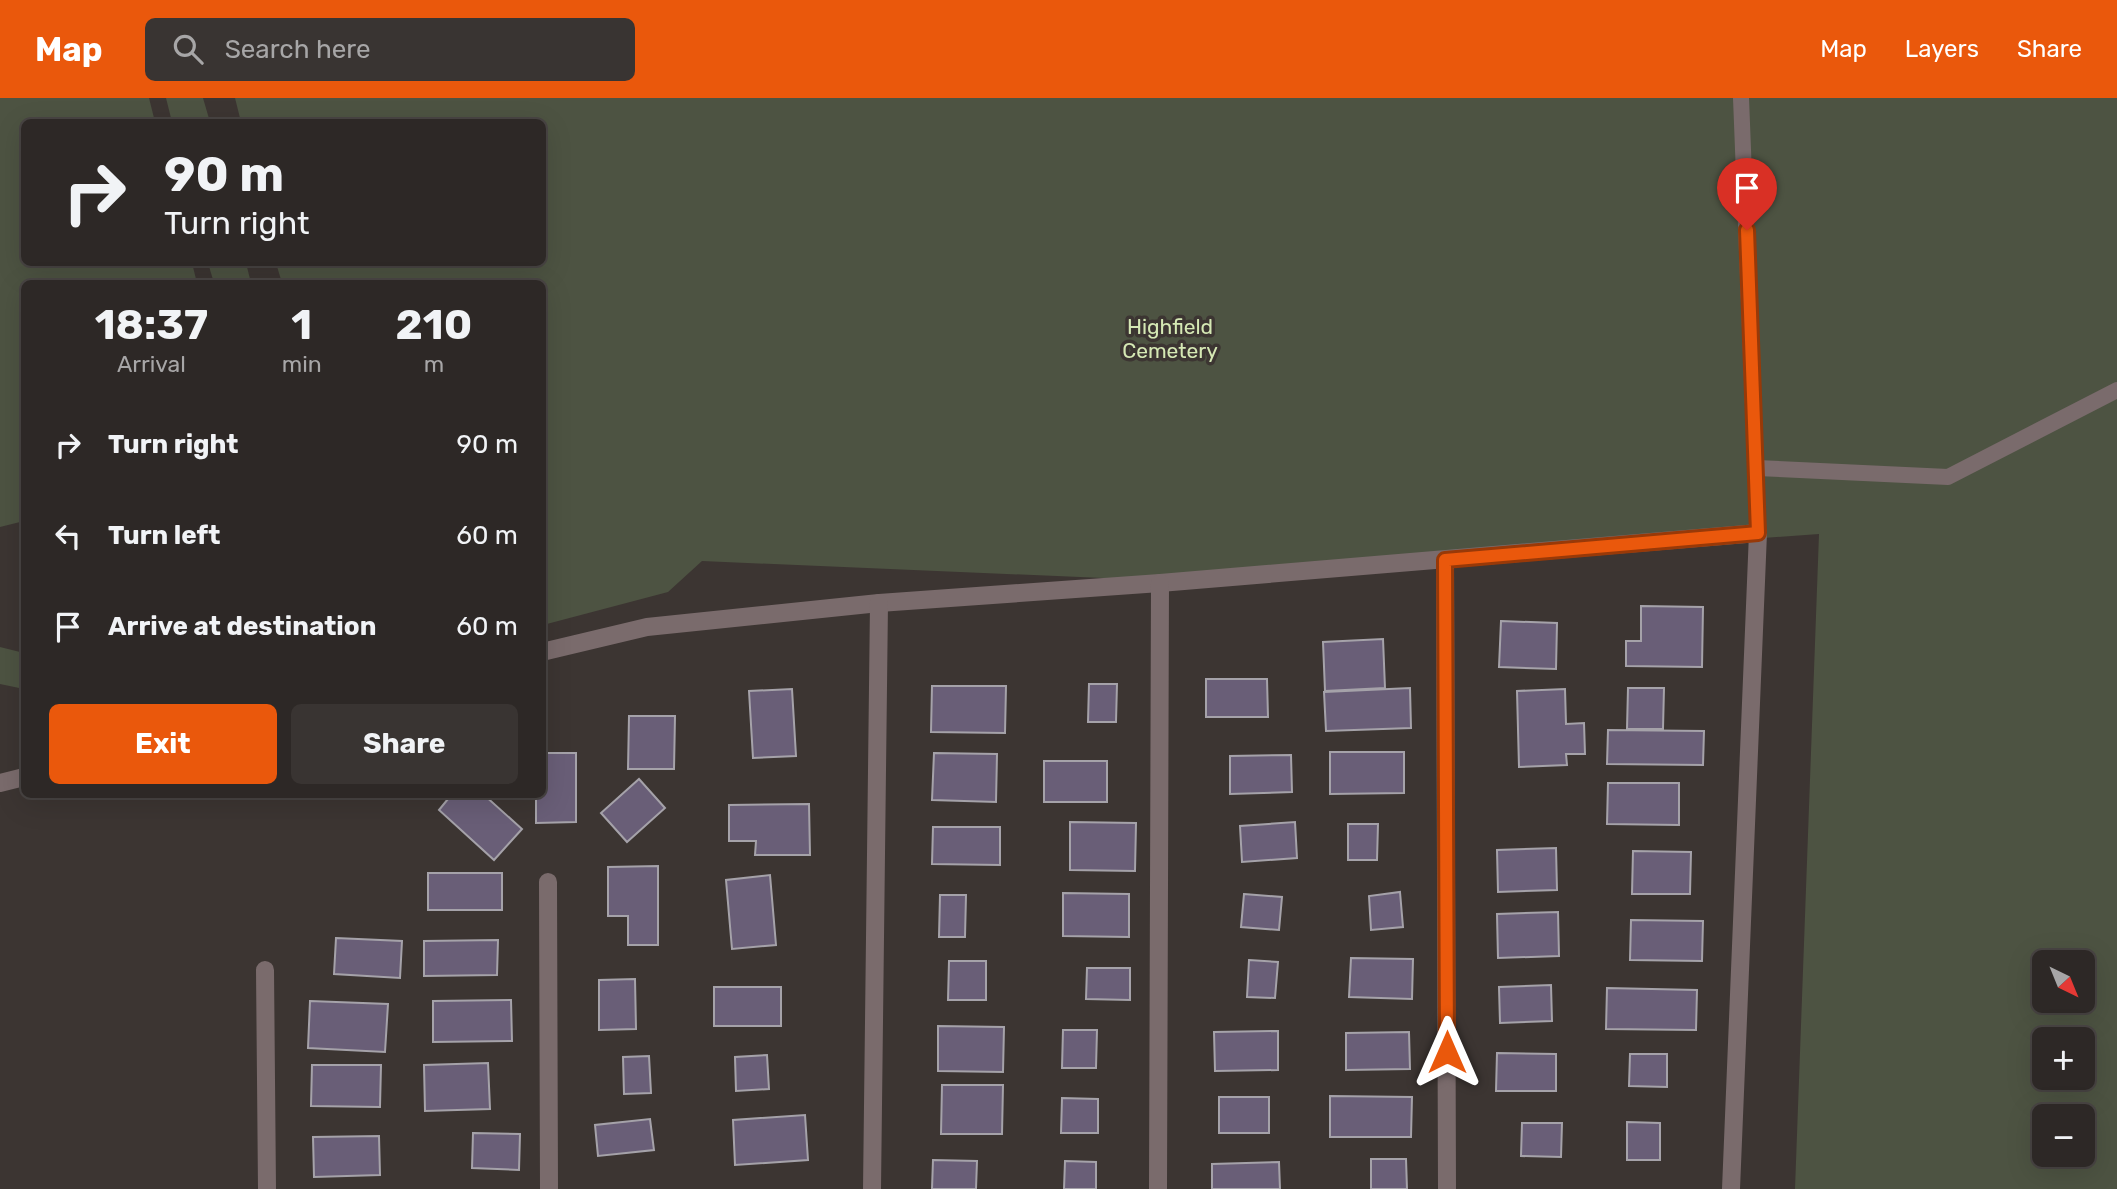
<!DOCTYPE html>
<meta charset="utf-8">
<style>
body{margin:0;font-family:Rubik,sans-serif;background:#393432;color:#f1f3f6;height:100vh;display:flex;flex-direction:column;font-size:26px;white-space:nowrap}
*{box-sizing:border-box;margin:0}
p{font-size:23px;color:#a7a6a7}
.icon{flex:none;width:38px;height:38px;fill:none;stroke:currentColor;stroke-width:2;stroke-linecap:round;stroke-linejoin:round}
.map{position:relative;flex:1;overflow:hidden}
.details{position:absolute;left:21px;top:182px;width:525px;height:518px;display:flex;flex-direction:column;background:#2d2826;border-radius:10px;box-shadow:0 7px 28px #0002,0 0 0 2px #484443}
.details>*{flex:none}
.hud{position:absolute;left:21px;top:21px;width:525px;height:147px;border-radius:10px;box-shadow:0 7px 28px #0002,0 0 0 2px #484443;background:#2d2826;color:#f1f3f6;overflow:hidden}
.needle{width:46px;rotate:137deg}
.controls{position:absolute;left:2032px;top:852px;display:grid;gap:14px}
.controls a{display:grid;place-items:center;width:63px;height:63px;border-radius:10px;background:#2d2826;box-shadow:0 7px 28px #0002,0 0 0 2px #484443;font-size:35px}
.pin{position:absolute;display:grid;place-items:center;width:60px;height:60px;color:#fff;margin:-72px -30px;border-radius:50% 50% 50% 0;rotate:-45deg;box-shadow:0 0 7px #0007}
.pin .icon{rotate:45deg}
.me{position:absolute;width:77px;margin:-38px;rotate:0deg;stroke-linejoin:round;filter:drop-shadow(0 0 5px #0008)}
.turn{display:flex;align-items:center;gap:24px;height:147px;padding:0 28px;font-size:32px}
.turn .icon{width:91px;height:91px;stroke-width:2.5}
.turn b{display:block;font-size:49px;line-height:60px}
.eta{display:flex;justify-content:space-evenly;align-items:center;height:119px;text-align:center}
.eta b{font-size:42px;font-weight:700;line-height:49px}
.button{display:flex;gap:14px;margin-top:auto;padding:14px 28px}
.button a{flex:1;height:80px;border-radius:10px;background:#ea580c;color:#fff;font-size:28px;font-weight:700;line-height:80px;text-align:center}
.button a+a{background:#393432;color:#f1f3f6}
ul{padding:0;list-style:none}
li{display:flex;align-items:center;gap:21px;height:91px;padding:0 28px}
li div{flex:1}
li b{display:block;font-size:26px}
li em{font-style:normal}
header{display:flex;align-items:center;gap:42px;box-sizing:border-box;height:98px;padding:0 35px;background:#ea580c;color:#fff}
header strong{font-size:33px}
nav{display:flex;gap:38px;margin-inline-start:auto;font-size:24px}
.search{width:490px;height:63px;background:#393432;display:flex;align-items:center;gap:18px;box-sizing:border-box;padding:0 24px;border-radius:10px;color:#a7a6a7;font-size:26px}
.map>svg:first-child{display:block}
</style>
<header>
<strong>Map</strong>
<div class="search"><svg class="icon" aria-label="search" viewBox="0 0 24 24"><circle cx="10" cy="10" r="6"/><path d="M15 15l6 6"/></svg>Search here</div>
<nav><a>Map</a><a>Layers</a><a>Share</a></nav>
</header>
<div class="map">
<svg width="2117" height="1091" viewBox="0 0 2117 1091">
<rect width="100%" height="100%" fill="#3c3532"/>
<g fill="#4d5342" fill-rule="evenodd">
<path d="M 0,0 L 149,0 L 155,24 L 24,24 L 24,164 L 192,165 L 197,185 L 24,186 L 24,423 L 0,429 Z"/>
<path d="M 166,0 L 203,0 L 210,24 L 172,24 Z"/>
<path d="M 235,0 L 2117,0 L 2117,1091 L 1795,1091 L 1819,436 L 1173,483 L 702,463 L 668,494 L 543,527 L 542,186 L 282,185 L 276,165 L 542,164 L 542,24 L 241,24 ZM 2044,864 L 2082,864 L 2082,903 L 2044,903 ZM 2044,942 L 2082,942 L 2082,980 L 2044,980 ZM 2044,1018 L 2082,1018 L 2082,1057 L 2044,1057 Z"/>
<path d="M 208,165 L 246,165 L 251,185 L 214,185 Z"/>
<path d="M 0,549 L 24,555 L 24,591 L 0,586 Z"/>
</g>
<g fill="#695e77" stroke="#a5a2a9" stroke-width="2">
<path d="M 1641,508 L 1703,509 L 1702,569 L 1626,568 L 1626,543 L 1641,543 Z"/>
<path d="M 1501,523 L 1557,525 L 1556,571 L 1499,569 Z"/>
<path d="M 1383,541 L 1385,590 L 1325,593 L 1323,544 Z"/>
<path d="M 1206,581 L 1267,581 L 1268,619 L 1206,619 Z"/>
<path d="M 1089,586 L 1117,586 L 1116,624 L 1088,624 Z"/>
<path d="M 932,588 L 1006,588 L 1005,635 L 931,634 Z"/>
<path d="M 1410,590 L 1411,630 L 1326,633 L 1324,594 Z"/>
<path d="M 1628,590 L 1664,590 L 1663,631 L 1627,631 Z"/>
<path d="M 792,591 L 796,658 L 753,660 L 749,593 Z"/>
<path d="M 1565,591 L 1566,626 L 1584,625 L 1585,656 L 1566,656 L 1567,667 L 1519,669 L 1517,593 Z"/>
<path d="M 629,618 L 675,618 L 674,671 L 628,671 Z"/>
<path d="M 1608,632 L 1704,633 L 1703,667 L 1607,666 Z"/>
<path d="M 1330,654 L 1404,654 L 1404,695 L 1330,696 Z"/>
<path d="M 542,655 L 576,655 L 576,724 L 536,725 L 536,696 L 542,696 Z"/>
<path d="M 934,655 L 997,656 L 996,704 L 932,702 Z"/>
<path d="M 1291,657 L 1292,694 L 1230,696 L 1230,658 Z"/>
<rect x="1044" y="663" width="63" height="41"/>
<path d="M 639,681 L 665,710 L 627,744 L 601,715 Z"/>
<path d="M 1608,685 L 1679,685 L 1679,727 L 1607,726 Z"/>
<path d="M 452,696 L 483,696 L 522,731 L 494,762 L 439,712 Z"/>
<path d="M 809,706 L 810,757 L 755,757 L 756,743 L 729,743 L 729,707 Z"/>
<path d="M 1070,724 L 1136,725 L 1135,773 L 1070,772 Z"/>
<path d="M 1295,724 L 1297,760 L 1242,764 L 1240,728 Z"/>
<path d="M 1348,726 L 1378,726 L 1377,762 L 1348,762 Z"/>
<path d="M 933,729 L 1000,729 L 1000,767 L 932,766 Z"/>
<path d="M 1556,750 L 1557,792 L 1498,794 L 1497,752 Z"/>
<path d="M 1633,753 L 1691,754 L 1690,796 L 1632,796 Z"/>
<path d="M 658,768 L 658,847 L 628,847 L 628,818 L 608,818 L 608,769 Z"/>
<rect x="428" y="775" width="74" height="37"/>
<path d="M 770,777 L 776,847 L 732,851 L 726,782 Z"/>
<path d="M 1400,794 L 1403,829 L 1371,832 L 1369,798 Z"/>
<path d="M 1063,795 L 1129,796 L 1129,839 L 1063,838 Z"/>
<path d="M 1244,796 L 1282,799 L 1279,832 L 1241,829 Z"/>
<path d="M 940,797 L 966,797 L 965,839 L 939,839 Z"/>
<path d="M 1558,814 L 1559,858 L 1498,860 L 1497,816 Z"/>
<path d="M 1631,822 L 1703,823 L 1702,863 L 1630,862 Z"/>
<path d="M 336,840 L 402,843 L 400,880 L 334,876 Z"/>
<path d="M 498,842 L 497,877 L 424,878 L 424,843 Z"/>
<path d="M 1351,860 L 1413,861 L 1412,901 L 1349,899 Z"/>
<path d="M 1249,862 L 1278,864 L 1275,900 L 1247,899 Z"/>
<path d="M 949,863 L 986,863 L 986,902 L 948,902 Z"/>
<path d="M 1087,870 L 1130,870 L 1130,902 L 1086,901 Z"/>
<path d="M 635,881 L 636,931 L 599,932 L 599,882 Z"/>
<path d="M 1551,887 L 1552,923 L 1500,925 L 1499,889 Z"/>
<rect x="714" y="889" width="67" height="39"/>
<path d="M 1607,890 L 1697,892 L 1696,932 L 1606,931 Z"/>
<path d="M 511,902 L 512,943 L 433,944 L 433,903 Z"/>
<path d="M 310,903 L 388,906 L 385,954 L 308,950 Z"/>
<path d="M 938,928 L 1004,929 L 1003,974 L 938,973 Z"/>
<path d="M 1063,932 L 1097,932 L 1096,970 L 1062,970 Z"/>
<path d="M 1278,933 L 1278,972 L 1215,973 L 1214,934 Z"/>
<path d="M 1409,934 L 1410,971 L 1346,972 L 1346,935 Z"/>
<path d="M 1497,955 L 1556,956 L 1556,993 L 1496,993 Z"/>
<path d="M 1630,956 L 1667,956 L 1667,989 L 1629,988 Z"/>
<path d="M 767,957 L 769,991 L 736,993 L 735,959 Z"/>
<path d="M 649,958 L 651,995 L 624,996 L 623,959 Z"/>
<path d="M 488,965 L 490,1011 L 425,1013 L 424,967 Z"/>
<path d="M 312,967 L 381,967 L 380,1009 L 311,1008 Z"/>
<path d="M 942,987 L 1003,987 L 1002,1036 L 941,1036 Z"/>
<path d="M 1330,998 L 1412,999 L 1411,1039 L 1330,1039 Z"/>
<rect x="1219" y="999" width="50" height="36"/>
<path d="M 1062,1000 L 1098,1001 L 1098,1035 L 1061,1035 Z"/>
<path d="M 805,1017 L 808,1062 L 735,1067 L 733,1022 Z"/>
<path d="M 650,1021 L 654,1052 L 598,1058 L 595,1027 Z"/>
<path d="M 1627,1024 L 1660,1025 L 1660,1062 L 1627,1062 Z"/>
<path d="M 1522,1025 L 1562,1025 L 1561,1059 L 1521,1058 Z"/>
<path d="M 473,1035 L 520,1036 L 519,1072 L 472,1070 Z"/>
<path d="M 379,1038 L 380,1077 L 314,1079 L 313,1039 Z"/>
<path d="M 1371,1061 L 1406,1061 L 1407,1091 L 1371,1091 Z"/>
<path d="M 933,1062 L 977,1063 L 976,1091 L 932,1091 Z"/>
<path d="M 1065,1063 L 1096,1064 L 1096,1091 L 1064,1091 Z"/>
<path d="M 1279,1064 L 1280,1091 L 1212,1091 L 1212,1066 Z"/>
</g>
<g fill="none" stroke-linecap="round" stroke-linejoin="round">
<g stroke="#7a6b6c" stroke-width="16">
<path d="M 1741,0 L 1758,435"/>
<path d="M 1757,370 L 1948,379 L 2117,292"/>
</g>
<g stroke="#7a6b6c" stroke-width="18">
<path d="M 1445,462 L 1447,1091"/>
<path d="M 542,554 L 647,529 L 879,505 L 1160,485 L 1758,435 L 1731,1091"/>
<path d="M 0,685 L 24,679"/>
<path d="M 548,784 L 549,1091"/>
<path d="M 265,872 L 267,1091"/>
<path d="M 872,1091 L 879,505"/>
<path d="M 1158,1091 L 1160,485"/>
</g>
</g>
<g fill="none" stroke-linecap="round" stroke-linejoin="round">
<defs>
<path id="route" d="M 1447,954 L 1445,462 L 1758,435 L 1747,132"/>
</defs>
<use href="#route" stroke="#983908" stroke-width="18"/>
<use href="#route" stroke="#ea580c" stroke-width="12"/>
</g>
<g text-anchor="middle" stroke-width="7" stroke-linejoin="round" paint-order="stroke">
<g font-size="21" fill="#d5e8b4" stroke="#3c3532">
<text x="1170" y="236">Highfield<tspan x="1170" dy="24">Cemetery</tspan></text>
</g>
</g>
</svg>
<div class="controls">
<a><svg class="needle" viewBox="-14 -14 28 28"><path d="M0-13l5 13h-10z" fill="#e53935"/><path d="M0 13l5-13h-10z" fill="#a7a6a7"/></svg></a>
<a>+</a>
<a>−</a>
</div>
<div class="pin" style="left:1747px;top:132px;background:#d93025"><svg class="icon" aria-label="arrive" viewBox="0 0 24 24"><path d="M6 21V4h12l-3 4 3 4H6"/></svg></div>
<svg class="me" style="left:1447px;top:954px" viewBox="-20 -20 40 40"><path d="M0-17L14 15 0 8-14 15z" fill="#ea580c" stroke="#fff" stroke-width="4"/></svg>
<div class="hud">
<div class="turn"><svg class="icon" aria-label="right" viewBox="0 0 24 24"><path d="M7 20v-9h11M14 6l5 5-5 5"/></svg><div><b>90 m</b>Turn right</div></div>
</div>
<section class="details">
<div class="eta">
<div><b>18:37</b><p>Arrival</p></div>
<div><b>1</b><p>min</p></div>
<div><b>210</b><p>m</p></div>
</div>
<ul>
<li><svg class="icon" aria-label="right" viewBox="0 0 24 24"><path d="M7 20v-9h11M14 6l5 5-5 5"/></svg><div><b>Turn right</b></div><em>90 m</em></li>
<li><svg class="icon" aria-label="left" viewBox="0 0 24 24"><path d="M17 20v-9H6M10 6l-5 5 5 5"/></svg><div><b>Turn left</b></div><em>60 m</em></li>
<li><svg class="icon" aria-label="arrive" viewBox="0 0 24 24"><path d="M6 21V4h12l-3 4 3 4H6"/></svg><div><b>Arrive at destination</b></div><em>60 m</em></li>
</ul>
<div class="button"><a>Exit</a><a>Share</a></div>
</section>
</div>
